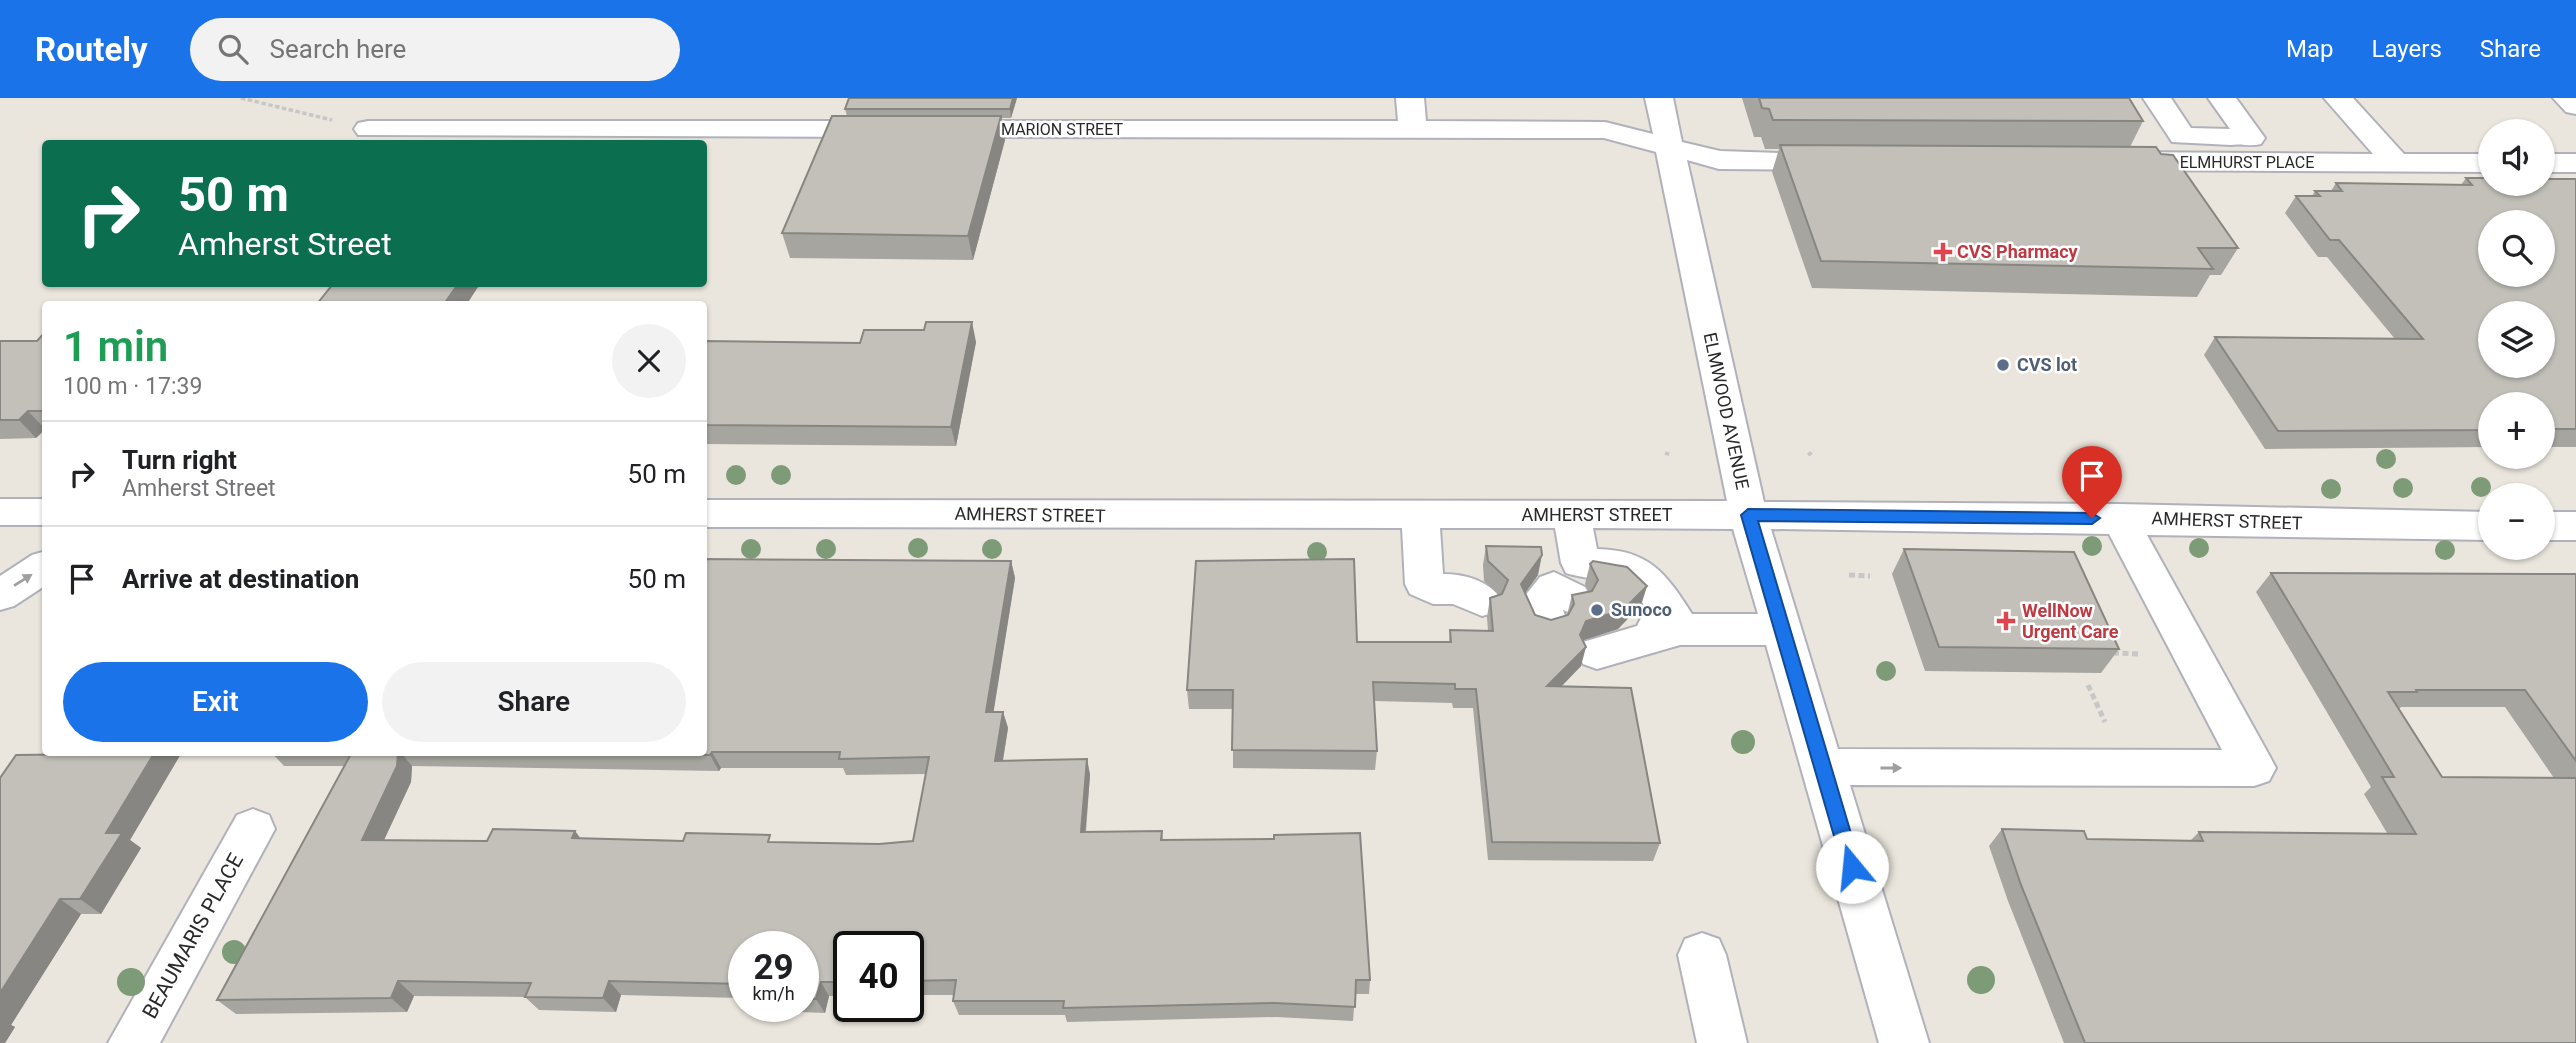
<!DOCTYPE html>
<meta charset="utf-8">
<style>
body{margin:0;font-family:Roboto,sans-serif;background:#f2f2f2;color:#202124;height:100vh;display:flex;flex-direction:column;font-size:26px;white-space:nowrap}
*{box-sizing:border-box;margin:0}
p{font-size:23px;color:#757577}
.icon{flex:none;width:38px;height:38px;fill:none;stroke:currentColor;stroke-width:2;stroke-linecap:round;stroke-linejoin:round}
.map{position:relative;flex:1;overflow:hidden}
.panel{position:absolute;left:42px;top:203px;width:665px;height:455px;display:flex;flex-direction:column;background:#fff;border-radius:7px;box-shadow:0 2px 5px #0004}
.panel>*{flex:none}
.top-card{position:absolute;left:42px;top:42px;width:665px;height:147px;border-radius:7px;box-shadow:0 2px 5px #0004;background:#0b6e4f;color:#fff;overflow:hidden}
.controls{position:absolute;left:2478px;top:21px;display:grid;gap:14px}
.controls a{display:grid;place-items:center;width:77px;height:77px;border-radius:50%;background:#fff;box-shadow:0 2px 5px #0004;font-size:35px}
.speed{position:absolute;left:728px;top:833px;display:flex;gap:14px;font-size:35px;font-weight:700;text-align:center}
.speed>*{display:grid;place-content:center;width:91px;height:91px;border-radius:50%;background:#fff;box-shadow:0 2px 5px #0004;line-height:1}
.speed small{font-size:18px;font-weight:400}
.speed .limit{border:4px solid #111;border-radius:10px;background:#fff;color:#111}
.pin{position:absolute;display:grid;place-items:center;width:60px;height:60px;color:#fff;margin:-72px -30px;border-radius:50% 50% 50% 0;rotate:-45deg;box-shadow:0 0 7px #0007}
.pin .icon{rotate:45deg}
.me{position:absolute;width:77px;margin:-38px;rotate:343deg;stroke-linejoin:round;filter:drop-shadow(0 0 5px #0008)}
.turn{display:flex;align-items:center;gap:24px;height:147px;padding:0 21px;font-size:32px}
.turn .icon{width:91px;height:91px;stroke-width:2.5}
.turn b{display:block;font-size:49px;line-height:60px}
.round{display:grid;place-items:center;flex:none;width:74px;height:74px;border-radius:37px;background:#f2f2f2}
.headline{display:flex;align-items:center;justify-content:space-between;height:119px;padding:0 21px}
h1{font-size:42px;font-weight:600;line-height:52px;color:#1e9e55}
.cta{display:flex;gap:14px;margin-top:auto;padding:14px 21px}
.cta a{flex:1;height:80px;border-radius:42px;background:#1a73e8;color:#fff;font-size:28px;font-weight:600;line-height:80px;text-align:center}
.cta a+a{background:#f2f2f2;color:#202124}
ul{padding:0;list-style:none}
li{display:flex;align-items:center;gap:21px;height:105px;padding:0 21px;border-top:2px solid #e0e0e0}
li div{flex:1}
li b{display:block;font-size:26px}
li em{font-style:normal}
header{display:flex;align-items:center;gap:42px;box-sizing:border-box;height:98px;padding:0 35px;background:#1a73e8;color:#fff}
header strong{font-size:33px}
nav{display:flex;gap:38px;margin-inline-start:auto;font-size:24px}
.search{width:490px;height:63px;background:#f2f2f2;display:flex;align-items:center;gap:18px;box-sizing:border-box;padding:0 24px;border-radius:38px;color:#757577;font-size:26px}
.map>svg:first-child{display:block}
</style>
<header>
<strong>Routely</strong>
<div class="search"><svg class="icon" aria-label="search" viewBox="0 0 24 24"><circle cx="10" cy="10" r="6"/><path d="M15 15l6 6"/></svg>Search here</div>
<nav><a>Map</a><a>Layers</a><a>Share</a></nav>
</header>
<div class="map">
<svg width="2576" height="945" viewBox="0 0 2576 945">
<rect width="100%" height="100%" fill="#eae6dd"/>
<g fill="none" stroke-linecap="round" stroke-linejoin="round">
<defs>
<g id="minor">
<path d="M 1396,0 L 1424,0 L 1426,23 L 1605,24 L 1653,36 L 1645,0 L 1673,0 L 1682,44 L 1720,53 L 1837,57 L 1841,63 L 1837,69 L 1827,72 L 1719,71 L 1687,62 L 1764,404 L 2119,406 L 2490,414 L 2490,442 L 2147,437 L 2269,657 L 2276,670 L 2269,683 L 2254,688 L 1850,687 L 1929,945 L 1879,945 L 1766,547 L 1680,547 L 1597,571 L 1583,566 L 1577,555 L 1583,544 L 1637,528 L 1641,520 L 1651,517 C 1622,470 1609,488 1566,475 L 1561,465 L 1555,430 L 1440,430 L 1443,476 C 1465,476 1491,483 1502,503 L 1496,514 L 1482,518 L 1453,506 L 1433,506 L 1410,496 L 1405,486 L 1402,430 L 704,429 L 704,402 L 1727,403 L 1656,54 L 1604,40 L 953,39 L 943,37 L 939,31 L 943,25 L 953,23 L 1398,23 ZM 1593,430 L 1733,431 L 1758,516 L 1692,516 C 1666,475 1649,452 1597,451 ZM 1771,431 L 2109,436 L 2222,652 L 1838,651 Z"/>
<path d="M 2143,0 L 2171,0 L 2191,30 L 2230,31 L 2208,0 L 2236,0 L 2265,40 L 2261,46 C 2250,49 2242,45 2231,47 L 2172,44 Z"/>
<path d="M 2324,0 L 2353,0 L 2404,56 L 2490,56 L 2490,74 L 2125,72 L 2115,69 L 2111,63 L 2115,57 L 2125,54 L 2373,56 Z"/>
<path d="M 2553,0 L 2576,0 L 2576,16 L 2566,14 Z"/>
<path d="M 368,23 L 879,23 L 889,25 L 893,31 L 889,37 L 879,39 L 358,37 L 354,31 L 358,25 Z"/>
<rect x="2543" y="56" width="33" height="18"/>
<rect x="0" y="401" width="46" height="26"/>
<rect x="2543" y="414" width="33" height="28"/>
<path d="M 46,453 L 46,487 L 14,508 L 0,512 L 0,478 L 32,457 Z"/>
<path d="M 1554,474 L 1585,489 L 1591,500 L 1585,511 L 1571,515 L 1563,512 L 1567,524 L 1561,535 L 1547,539 L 1533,535 L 1520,504 L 1540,479 Z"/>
<path d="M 253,711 L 269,717 L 275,731 L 160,945 L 108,945 L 237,717 Z"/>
<path d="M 1702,835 L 1719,841 L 1726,857 L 1747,945 L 1697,945 L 1678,857 L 1685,841 Z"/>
</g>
</defs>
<use href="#minor" stroke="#b0b1bb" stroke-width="4"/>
<g stroke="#c7c7c7" stroke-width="3.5" stroke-dasharray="4.5 2.5" stroke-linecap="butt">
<path d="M 241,0 L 332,22"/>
<path d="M 1665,355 L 1671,357"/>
<path d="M 1808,357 L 1814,353"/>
</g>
<g stroke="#c7c7c7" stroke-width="5" stroke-dasharray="6 3.5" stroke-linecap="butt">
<path d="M 1849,477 L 1870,478"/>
<path d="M 2113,555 L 2140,556"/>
<path d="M 2088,587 L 2105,624"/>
</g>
<use href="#minor" fill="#fff" fill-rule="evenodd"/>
</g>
<g fill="#7d9b76">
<circle cx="2386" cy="361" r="10"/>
<circle cx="736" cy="377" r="10"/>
<circle cx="781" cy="377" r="10"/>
<circle cx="2481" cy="389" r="10"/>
<circle cx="2403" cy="390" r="10"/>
<circle cx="2331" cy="391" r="10"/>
<circle cx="2092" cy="448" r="10"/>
<circle cx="918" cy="450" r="10"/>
<circle cx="2199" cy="450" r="10"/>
<circle cx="751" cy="451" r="10"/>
<circle cx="826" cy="451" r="10"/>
<circle cx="992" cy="451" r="10"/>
<circle cx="2445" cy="452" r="10"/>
<circle cx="1317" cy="454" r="10"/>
<circle cx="1886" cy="573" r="10"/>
<circle cx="1743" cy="644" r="12"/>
<circle cx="234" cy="854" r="12"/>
<circle cx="1981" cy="882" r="14"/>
<circle cx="131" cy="884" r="14"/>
</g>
<g fill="#a7a59f" fill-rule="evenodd">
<path d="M 1017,0 L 1011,20 L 1002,20 L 1005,42 L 973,162 L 790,160 L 782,135 L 847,18 L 845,11 Z"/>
<path d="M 1742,0 L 2129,0 L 2143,23 L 2130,49 L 2161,56 L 2238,150 L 2221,177 L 2210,177 L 2197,199 L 1812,190 L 1772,74 L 1779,51 L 1765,51 L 1761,39 L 1754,39 Z"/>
<path d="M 2466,80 L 2576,81 L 2576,349 L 2543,349 L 2543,306 L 2490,306 L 2490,349 L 2265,351 L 2204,257 L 2215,239 L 2395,241 L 2327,159 L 2318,159 L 2285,115 L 2296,98 L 2312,98 L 2315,93 L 2331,93 L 2336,85 L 2461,87 Z"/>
<path d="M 46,233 L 46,331 L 36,340 L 0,341 L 0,243 L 37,243 Z"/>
<path d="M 704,243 L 860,245 L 976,244 L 956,348 L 704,346 Z"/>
<path d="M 1486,448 L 1538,477 L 1525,495 L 1535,517 L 1551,522 L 1567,517 L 1572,497 L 1589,494 L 1585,486 L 1590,466 L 1647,488 L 1641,507 L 1618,531 L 1583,542 L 1581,568 L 1561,589 L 1660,745 L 1653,763 L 1488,762 L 1473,610 L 1453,610 L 1452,605 L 1374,603 L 1377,653 L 1375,672 L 1233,670 L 1233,611 L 1189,611 L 1187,592 L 1357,544 L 1449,544 L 1450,532 L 1488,533 L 1487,519 L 1490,500 L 1499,497 L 1484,483 L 1483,467 Z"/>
<path d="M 1904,451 L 2119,551 L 2101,575 L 1925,573 L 1892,476 Z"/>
<path d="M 1011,463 L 1015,480 L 993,614 L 1003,614 L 1008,630 L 1003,663 L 1087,661 L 1090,677 L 1086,734 L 1162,733 L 1163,742 L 1370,882 L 1369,896 L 1355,896 L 1353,923 L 1276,919 L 1067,924 L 1065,917 L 959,917 L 953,903 L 954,897 L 908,897 L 908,849 L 849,849 L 849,898 L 829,898 L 825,915 L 749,912 L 746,908 L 803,908 L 803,849 L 744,849 L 744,905 L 740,900 L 621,897 L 616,914 L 539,912 L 525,899 L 414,898 L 407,914 L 236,916 L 217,902 L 345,668 L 284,668 L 271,654 L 704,654 ZM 412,668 L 719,673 L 721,670 L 843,670 L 846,677 L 926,676 L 913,743 L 879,746 L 580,740 L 575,733 L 487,743 L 384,742 L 411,684 Z"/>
<path d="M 2271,475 L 2576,476 L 2576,945 L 2064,945 L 2008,803 L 1989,748 L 2002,731 L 2087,741 L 2190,743 L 2199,734 L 2387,735 L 2364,696 L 2371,689 L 2256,494 ZM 2401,609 L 2505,609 L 2554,680 L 2442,679 L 2399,611 Z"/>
<path d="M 97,654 L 182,654 L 130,742 L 141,750 L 101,816 L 81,816 L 11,927 L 15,929 L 5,945 Z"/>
</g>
<g fill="#888682">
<path d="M 1013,0 L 1017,0 L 1011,20 L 1010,11 Z"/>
<path d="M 1001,18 L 1005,42 L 973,162 L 968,138 Z"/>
<path d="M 458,186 L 476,186 L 478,189 L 467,206 L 444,206 Z"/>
<path d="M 972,224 L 976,244 L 956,348 L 951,329 Z"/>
<path d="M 28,313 L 45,331 L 36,340 L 19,322 Z"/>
<path d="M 1542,457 L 1538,477 L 1518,505 L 1521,486 Z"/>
<path d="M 1011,463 L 1015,480 L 991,630 L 986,614 Z"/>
<path d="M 1647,488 L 1641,507 L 1618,531 L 1581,543 L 1580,537 L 1586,523 Z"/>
<path d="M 1586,549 L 1581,568 L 1543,607 L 1547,588 Z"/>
<path d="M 1003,614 L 1008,630 L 1000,679 L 995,663 Z"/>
<path d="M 155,654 L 182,654 L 130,742 L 141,750 L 101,816 L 80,801 L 106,735 Z"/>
<path d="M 398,654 L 400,654 L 412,668 L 411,684 L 377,757 L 362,742 Z"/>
<path d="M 712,654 L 721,670 L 719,673 L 710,657 Z"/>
<path d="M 1087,661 L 1090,677 L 1084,750 L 1081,734 Z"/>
<path d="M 575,733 L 586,748 L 572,740 Z"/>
<path d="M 60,801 L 81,816 L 11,927 L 15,929 L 5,945 L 0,945 L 0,895 Z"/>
<path d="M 398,883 L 414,898 L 407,914 L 391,900 Z"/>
<path d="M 609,883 L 621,897 L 616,914 L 603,900 Z"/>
<path d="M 821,884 L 829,898 L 825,915 L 816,901 Z"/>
</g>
<g fill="#c2c0b9" stroke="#888682" stroke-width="2" fill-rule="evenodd">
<path d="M 849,0 L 1013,0 L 1010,11 L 845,11 Z"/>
<path d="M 1759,0 L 2129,0 L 2143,23 L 1773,22 L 1769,11 L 1762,10 Z"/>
<path d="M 832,18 L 1001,18 L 968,138 L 782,135 Z"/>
<path d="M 1780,47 L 2156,49 L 2161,56 L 2173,57 L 2238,150 L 2198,150 L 2213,171 L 1821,163 Z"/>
<path d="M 2466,80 L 2490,80 L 2490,86 L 2543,86 L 2543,81 L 2576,81 L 2576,331 L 2543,331 L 2543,306 L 2490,306 L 2490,332 L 2278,333 L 2215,239 L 2423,241 L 2339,142 L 2330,142 L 2296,98 L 2320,98 L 2315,93 L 2342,93 L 2336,85 L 2472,87 ZM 2490,124 L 2543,124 L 2543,177 L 2490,177 ZM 2490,215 L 2543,215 L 2543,268 L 2490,268 Z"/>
<path d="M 333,186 L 458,186 L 444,206 L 317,206 Z"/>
<path d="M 926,224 L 972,224 L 951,329 L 704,327 L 704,243 L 860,245 L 864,232 L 924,232 Z"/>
<path d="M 46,233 L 46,313 L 28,313 L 19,322 L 0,322 L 0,243 L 37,243 Z"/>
<path d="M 1486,448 L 1541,449 L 1542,457 L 1521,486 L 1535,517 L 1551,522 L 1568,517 L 1574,506 L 1572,497 L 1592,493 L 1598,482 L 1590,466 L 1593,463 L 1627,469 L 1647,488 L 1623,512 L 1586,523 L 1580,537 L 1586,549 L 1547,588 L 1631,590 L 1660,745 L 1492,744 L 1476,591 L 1455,591 L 1455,586 L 1373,584 L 1377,653 L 1232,652 L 1233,592 L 1187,592 L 1196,463 L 1354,461 L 1357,544 L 1451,544 L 1450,532 L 1493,533 L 1490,500 L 1502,496 L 1508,482 L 1488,463 Z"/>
<path d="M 1904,451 L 2074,454 L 2119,551 L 1939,549 Z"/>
<path d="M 704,461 L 1011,463 L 986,614 L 1003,614 L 995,663 L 1087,661 L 1081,734 L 1162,733 L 1161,742 L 1274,741 L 1274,737 L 1360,735 L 1370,882 L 1356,882 L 1355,909 L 1275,905 L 1063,910 L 1064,903 L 953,903 L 956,882 L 908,883 L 908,849 L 849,849 L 849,884 L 821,884 L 816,901 L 803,900 L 803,849 L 744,849 L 744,899 L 739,899 L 743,886 L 609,883 L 603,900 L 525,899 L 531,885 L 398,883 L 391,900 L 217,902 L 352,654 L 398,654 L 397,668 L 362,742 L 487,743 L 493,731 L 575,733 L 572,740 L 683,743 L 686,735 L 770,737 L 768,744 L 879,746 L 913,743 L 929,659 L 839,661 L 840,654 L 712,654 L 710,657 L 535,654 L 704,654 Z"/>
<path d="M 2271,475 L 2576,476 L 2576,663 L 2525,592 L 2416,592 L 2417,594 L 2388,594 L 2442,679 L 2576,680 L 2576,945 L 2085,945 L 2021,787 L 2002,731 L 2084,733 L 2087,741 L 2203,743 L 2199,734 L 2416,736 L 2382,679 L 2394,679 Z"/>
<path d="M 97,654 L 155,654 L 106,735 L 122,735 L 80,801 L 60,801 L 0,895 L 0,680 L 16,657 L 96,656 Z"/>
</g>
<defs><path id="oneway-solid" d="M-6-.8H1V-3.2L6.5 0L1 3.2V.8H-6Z" transform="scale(1.75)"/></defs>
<g fill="#9f9f9f">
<use href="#oneway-solid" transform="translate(23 482) rotate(-32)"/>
<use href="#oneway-solid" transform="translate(1891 670)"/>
</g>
<path fill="#1a73e8" stroke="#114b97" stroke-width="2" d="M 1748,411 L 2092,415 L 2100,420 L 2092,426 L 1758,423 L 1861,769 L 1859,775 L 1852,777 L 1845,775 L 1843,769 L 1741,417 Z"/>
<g fill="#e0444e" stroke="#fff" stroke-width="2.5">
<path d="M1939.5 143.5h7v7h7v7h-7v7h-7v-7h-7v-7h7z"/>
<path d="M2002.5 512.5h7v7h7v7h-7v7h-7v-7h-7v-7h7z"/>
</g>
<g fill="#5c6f8a" stroke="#fff" stroke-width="2.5">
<circle cx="2003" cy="267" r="7"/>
<circle cx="1597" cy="512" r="7"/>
</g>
<g text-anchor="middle" stroke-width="5" stroke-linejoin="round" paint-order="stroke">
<g font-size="16" fill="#292929" stroke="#fff">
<text x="1062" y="37">MARION STREET</text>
<text x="2247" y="70">ELMHURST PLACE</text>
</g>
<g font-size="18" font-weight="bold" fill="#be3a42" stroke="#fff" text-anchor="start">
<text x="1957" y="160">CVS Pharmacy</text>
<text x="2022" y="519">WellNow<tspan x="2022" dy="21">Urgent Care</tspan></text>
</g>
<g font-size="18" font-weight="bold" fill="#4e5e75" stroke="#fff" text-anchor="start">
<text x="2017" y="273">CVS lot</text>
<text x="1611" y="518">Sunoco</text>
</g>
<g font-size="18" fill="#292929" stroke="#fff">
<text transform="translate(1726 313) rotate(78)" y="6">ELMWOOD AVENUE</text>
<text transform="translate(1030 417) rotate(1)" y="6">AMHERST STREET</text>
<text x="1597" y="423">AMHERST STREET</text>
<text transform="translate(2227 423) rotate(2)" y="6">AMHERST STREET</text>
</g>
<g font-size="21" fill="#292929" stroke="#fff">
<text transform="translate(193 838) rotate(-61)" y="7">BEAUMARIS PLACE</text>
</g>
</g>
</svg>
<div class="controls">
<a><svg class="icon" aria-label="sound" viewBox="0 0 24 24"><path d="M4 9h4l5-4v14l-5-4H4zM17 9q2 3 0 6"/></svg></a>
<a><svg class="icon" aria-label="search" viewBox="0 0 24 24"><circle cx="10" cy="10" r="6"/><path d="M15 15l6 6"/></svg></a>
<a><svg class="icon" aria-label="layers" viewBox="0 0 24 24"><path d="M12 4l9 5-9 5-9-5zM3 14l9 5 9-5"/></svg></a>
<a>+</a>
<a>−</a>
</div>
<div class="speed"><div>29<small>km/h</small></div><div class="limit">40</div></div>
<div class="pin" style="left:2092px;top:420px;background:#d93025"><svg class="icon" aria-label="arrive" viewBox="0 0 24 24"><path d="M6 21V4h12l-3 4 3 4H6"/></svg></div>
<svg class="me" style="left:1852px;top:769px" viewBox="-20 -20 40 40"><circle r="19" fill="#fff"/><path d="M0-13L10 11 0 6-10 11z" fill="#1a73e8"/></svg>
<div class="top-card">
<div class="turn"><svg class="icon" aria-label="right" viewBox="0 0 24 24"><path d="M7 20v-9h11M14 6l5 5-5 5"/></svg><div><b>50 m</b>Amherst Street</div></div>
</div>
<section class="panel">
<div class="headline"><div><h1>1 min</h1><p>100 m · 17:39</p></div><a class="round"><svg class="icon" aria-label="close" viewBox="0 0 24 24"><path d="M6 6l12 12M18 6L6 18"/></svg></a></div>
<ul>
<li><svg class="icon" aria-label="right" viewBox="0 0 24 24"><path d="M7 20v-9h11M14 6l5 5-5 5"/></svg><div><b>Turn right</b><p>Amherst Street</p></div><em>50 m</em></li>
<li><svg class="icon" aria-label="arrive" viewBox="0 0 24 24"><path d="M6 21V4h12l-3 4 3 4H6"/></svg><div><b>Arrive at destination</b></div><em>50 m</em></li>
</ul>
<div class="cta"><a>Exit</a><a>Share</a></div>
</section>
</div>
